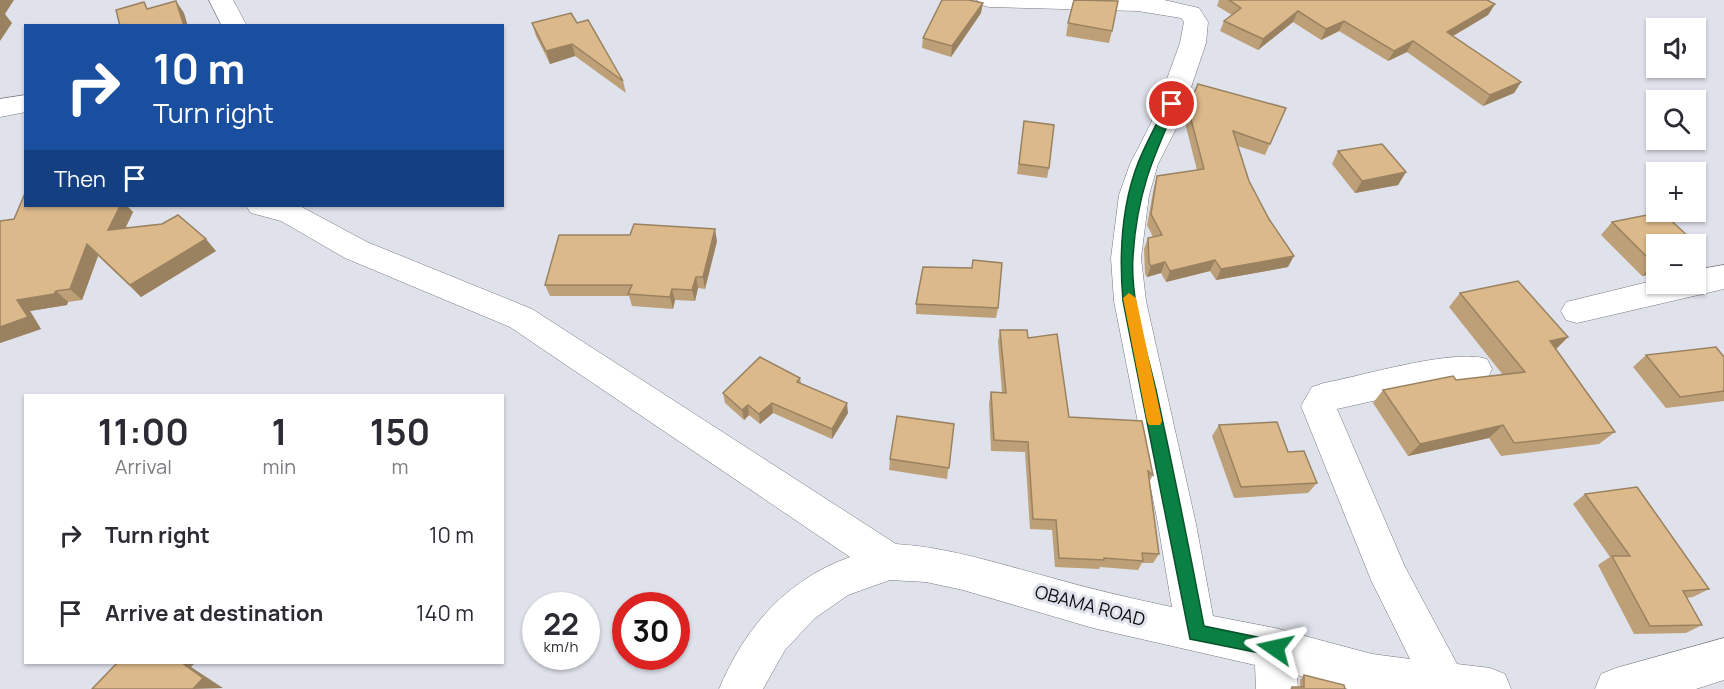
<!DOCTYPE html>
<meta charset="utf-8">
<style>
body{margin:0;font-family:Manrope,sans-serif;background:#f7f7f7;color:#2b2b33;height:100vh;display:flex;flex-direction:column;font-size:22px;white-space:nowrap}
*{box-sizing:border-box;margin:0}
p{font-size:20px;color:#7c7c81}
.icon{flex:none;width:33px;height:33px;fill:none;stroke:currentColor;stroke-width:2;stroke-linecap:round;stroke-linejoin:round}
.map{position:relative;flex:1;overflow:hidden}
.details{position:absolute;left:24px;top:394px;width:480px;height:270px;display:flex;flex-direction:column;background:#fff;border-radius:0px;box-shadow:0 2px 4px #0004}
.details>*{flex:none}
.banner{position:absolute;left:24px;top:24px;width:480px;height:183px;border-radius:0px;box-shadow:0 2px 4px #0004;background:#1a4fa0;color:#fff;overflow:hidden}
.tools{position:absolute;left:1646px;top:18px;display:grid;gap:12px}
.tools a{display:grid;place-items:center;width:60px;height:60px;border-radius:0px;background:#fff;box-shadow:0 2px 4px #0004;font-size:30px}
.speed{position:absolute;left:522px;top:592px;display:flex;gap:12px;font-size:30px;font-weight:700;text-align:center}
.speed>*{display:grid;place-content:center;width:78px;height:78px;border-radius:50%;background:#fff;box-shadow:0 2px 4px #0004;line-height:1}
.speed small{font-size:15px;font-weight:400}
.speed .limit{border:9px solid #d22;background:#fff;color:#111}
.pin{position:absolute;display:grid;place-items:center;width:51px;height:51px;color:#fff;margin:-26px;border:3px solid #fff;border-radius:50%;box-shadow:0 2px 6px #0007}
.me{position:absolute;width:66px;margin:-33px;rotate:281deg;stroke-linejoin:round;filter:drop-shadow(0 0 4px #0008)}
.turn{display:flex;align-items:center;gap:21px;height:126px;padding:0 30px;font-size:27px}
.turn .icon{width:78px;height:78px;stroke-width:2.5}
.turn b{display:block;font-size:42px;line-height:51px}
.then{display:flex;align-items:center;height:57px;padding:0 30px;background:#0003;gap:12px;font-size:22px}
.eta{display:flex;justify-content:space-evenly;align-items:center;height:102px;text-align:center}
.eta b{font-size:36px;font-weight:700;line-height:42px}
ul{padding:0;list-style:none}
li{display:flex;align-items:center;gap:18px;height:78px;padding:0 30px}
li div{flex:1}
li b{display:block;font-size:22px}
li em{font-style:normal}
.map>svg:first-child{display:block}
</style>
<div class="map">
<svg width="1724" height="689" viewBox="0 0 1724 689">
<rect width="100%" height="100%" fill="#dfe2eb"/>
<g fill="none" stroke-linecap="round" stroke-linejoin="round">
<defs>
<g id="minor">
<path d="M 209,0 L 233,0 L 247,26 L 222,26 Z"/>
<path d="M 977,0 L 1164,0 L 1199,8 L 1208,22 L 1206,43 L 1179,123 L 1158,164 L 1149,195 L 1141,258 L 1146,301 L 1196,524 L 1213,616 L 1275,628 L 1372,654 L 1410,659 L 1371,580 L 1301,406 L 1312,387 L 1324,383 C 1362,376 1454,348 1487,359 L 1492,369 L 1487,379 L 1475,383 L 1422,390 L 1337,409 L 1405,567 L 1457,664 L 1490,668 L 1505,674 L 1511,689 L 1348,689 L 1297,675 L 1298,689 L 1256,689 L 1255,665 L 1093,628 L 963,590 L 926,582 L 890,580 L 848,595 L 815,618 L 785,650 L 763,689 L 719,689 C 745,627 786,580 850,557 L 510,327 L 345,258 L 281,221 L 251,213 L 246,206 L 300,206 L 367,242 L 532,309 L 896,544 C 947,547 996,563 1045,576 C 1087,588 1129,598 1172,607 L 1158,524 L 1114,301 L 1111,258 L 1119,195 L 1130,164 L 1151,123 L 1180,43 L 1184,22 L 1181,18 L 1138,11 L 989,7 L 981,5 Z"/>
<path d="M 26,95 L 26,112 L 0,117 L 0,99 Z"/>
<path d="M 1724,265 L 1724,289 L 1577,323 L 1566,320 L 1561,311 L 1566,302 L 1656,280 L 1656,284 L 1695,284 L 1695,270 Z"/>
<path d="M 1724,638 L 1724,680 L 1696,689 L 1595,689 L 1601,674 L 1616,668 Z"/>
</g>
</defs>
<use href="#minor" stroke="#777981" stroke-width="1"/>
<use href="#minor" fill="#fff" fill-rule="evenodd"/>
</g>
<g fill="#bd9f78">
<path d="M 1219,0 L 1487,0 L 1495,4 L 1488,15 L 1453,36 L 1521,82 L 1514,93 L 1483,106 L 1407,52 L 1388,61 L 1339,31 L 1321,40 L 1293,22 L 1258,50 L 1220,31 L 1224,21 L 1232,15 L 1217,6 Z"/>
<path d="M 981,13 L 951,57 L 922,48 L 923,38 Z"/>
<path d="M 532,23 L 577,23 L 623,81 L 626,93 L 575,56 L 550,64 L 536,36 Z"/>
<path d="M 1068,23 L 1112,31 L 1109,43 L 1066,36 Z"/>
<path d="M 1188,108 L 1286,108 L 1265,155 L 1238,146 L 1249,181 L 1288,267 L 1216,280 L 1210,271 L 1166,282 L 1161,273 L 1147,277 L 1145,274 L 1144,249 L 1148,238 L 1153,237 L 1147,225 L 1154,187 L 1157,176 L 1197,170 L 1184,119 Z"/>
<path d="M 1024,121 L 1049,168 L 1047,178 L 1017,174 Z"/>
<path d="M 1338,151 L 1406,172 L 1398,185 L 1355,193 L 1332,164 Z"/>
<path d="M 26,206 L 127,206 L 133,212 L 125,228 L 216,251 L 141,297 L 98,256 L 82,300 L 68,302 L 67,305 L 30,311 L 41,329 L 0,343 L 0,221 L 14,219 Z"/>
<path d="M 1612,222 L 1705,252 L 1656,273 L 1642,276 L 1601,235 Z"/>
<path d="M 717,241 L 705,289 L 698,288 L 695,301 L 675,300 L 673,309 L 632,306 L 629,296 L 550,296 L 545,285 Z"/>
<path d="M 1460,293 L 1568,337 L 1556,349 L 1615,432 L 1599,444 L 1501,456 L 1489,438 L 1408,456 L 1373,403 L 1383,390 L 1503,375 L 1449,307 Z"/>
<path d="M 916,304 L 998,308 L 996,318 L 916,314 Z"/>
<path d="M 1000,330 L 1028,338 L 1069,417 L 1153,475 L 1149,482 L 1159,554 L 1153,563 L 1142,563 L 1138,570 L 1100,567 L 1099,569 L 1055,567 L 1052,530 L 1030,529 L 1025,452 L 991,451 L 989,403 L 991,392 L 1002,393 L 998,341 Z"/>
<path d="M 1646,355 L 1724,357 L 1724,401 L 1666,408 L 1633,367 Z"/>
<path d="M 800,378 L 801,383 L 848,413 L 832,439 L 773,413 L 760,424 L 749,415 L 744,420 L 725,403 L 723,393 Z"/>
<path d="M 954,424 L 947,479 L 889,470 L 890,459 Z"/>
<path d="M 1219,425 L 1288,452 L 1317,483 L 1308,493 L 1234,498 L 1212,436 Z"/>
<path d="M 1585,494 L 1709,589 L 1693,597 L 1687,598 L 1702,625 L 1686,633 L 1634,634 L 1598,565 L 1610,557 L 1573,504 Z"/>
<path d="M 1304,675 L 1345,689 L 1290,689 L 1292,687 L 1300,687 L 1300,680 Z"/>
</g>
<g fill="#9a8261">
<path d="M 0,0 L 14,0 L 5,14 L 12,23 L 0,41 Z"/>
<path d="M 176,1 L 184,13 L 188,26 L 184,26 Z"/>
<path d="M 983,3 L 981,13 L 951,57 L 952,46 Z"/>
<path d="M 1495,4 L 1488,15 L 1441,43 L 1447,32 Z"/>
<path d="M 1298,11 L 1293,22 L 1258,50 L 1263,39 Z"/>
<path d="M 1344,21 L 1339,31 L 1321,40 L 1326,29 Z"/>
<path d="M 1413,41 L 1407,52 L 1388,61 L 1394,51 Z"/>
<path d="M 572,44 L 575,56 L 550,64 L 546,51 Z"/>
<path d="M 1521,82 L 1514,93 L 1483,106 L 1490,95 Z"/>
<path d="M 1406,172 L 1398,185 L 1355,193 L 1362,181 Z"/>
<path d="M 120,206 L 127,206 L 133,212 L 119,242 L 108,230 Z"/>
<path d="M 715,229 L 717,241 L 705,289 L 703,277 Z"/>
<path d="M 206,239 L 216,251 L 141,297 L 130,285 Z"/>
<path d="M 87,244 L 98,256 L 82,300 L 70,289 Z"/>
<path d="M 1705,252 L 1695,262 L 1695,254 Z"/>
<path d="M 1294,256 L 1288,267 L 1216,280 L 1221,269 Z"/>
<path d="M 1215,260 L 1210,271 L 1166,282 L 1170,271 Z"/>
<path d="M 1165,262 L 1161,273 L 1147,277 L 1151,266 Z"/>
<path d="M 1656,263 L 1656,273 L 1642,276 L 1654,264 Z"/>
<path d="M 696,277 L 698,288 L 695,301 L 692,290 Z"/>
<path d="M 672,289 L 675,300 L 673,309 L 670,297 Z"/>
<path d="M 56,291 L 68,302 L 67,305 L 30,311 L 41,329 L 0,343 L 0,327 L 17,300 Z"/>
<path d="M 1568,337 L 1554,351 L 1550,341 Z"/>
<path d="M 772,403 L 773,413 L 760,424 L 759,414 Z"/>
<path d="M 847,403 L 848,413 L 832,439 L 832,429 Z"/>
<path d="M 748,405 L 749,415 L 744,420 L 742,410 Z"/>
<path d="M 1503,425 L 1489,438 L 1408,456 L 1420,444 Z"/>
<path d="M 182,663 L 195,663 L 191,667 L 223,688 L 193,689 Z"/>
</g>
<g fill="#dcb98b" stroke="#9a8261" stroke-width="1.5">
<path d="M 942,0 L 969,0 L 983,3 L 952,46 L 923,38 Z"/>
<path d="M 1074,0 L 1118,1 L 1112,31 L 1068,23 Z"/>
<path d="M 1229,0 L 1487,0 L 1495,4 L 1447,32 L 1521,82 L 1490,95 L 1413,41 L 1394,51 L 1344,21 L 1326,29 L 1298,11 L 1263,39 L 1224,21 L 1241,8 Z"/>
<path d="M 176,1 L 184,26 L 120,26 L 116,10 L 144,2 L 147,9 Z"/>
<path d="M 571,13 L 577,23 L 588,20 L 623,81 L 572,44 L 546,51 L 532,23 Z"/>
<path d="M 1198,84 L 1286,108 L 1270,144 L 1233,131 L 1249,181 L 1269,219 L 1294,256 L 1221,269 L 1215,260 L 1170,271 L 1165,262 L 1151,266 L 1149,263 L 1148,238 L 1162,235 L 1151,214 L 1157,176 L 1204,169 L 1188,108 Z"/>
<path d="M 1024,121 L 1054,125 L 1049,168 L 1019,164 Z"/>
<path d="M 1382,144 L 1406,172 L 1362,181 L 1338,151 Z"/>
<path d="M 26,191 L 26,206 L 120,206 L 108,230 L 162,224 L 178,215 L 206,239 L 130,285 L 87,244 L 70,289 L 56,291 L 54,294 L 17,300 L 28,317 L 0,327 L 0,221 L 14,219 Z"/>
<path d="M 1662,212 L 1705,252 L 1695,254 L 1695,244 L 1656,244 L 1656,263 L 1654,264 L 1612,222 Z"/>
<path d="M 634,224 L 715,229 L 703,277 L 696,277 L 692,290 L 672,289 L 670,297 L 628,294 L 632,285 L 545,285 L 559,235 L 630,235 Z"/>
<path d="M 973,260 L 1002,263 L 998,308 L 916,304 L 923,267 L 972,268 Z"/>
<path d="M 1518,281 L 1568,337 L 1550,341 L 1615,432 L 1514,443 L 1503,425 L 1420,444 L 1383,390 L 1453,376 L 1456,380 L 1525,372 L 1460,293 Z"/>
<path d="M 1000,330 L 1027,330 L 1028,338 L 1057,334 L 1069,417 L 1142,421 L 1153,475 L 1148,471 L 1159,554 L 1142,553 L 1143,561 L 1104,558 L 1104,560 L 1059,558 L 1056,520 L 1033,519 L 1028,442 L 994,440 L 991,392 L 1006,393 Z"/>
<path d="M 1716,347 L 1724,357 L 1724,391 L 1680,397 L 1646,355 Z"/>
<path d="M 760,357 L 800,378 L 797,382 L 847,403 L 832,429 L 772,403 L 759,414 L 748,405 L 742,410 L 723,393 Z"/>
<path d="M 897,416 L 954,424 L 949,468 L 890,459 Z"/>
<path d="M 1277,422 L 1288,452 L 1304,451 L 1317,483 L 1241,487 L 1219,425 Z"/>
<path d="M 1637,487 L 1709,589 L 1683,591 L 1702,625 L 1650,626 L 1612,556 L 1630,556 L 1585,494 Z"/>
<path d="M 117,663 L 182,663 L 203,678 L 193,689 L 92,689 Z"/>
<path d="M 1304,675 L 1344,685 L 1345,689 L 1292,689 L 1292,687 L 1304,687 Z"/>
</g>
<path fill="#0b8043" stroke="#07532c" stroke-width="1.5" d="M 1172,101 L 1177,104 C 1152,159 1137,194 1133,256 C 1130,300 1146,347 1156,390 C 1173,468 1189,547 1204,626 L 1281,642 L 1283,648 L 1281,654 L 1275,656 L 1190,639 L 1123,301 C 1119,255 1121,207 1138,163 C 1146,143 1157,124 1166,104 Z"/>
<path fill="#f59e0b" d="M 1129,293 L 1136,298 L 1162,421 L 1160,425 L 1149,425 L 1147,421 L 1123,298 Z"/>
<g text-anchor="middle" stroke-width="6" stroke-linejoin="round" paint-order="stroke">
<g font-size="18" fill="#0e0e11" stroke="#dfe2eb">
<text transform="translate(1090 606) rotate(15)" y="6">OBAMA ROAD</text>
</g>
</g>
</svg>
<div class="tools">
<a><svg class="icon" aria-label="sound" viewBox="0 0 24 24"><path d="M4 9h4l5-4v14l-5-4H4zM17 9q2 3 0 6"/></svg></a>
<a><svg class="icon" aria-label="search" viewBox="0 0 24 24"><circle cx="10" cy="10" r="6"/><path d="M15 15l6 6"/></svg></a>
<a>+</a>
<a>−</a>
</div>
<div class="speed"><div>22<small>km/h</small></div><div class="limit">30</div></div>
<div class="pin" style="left:1172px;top:104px;background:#d93025"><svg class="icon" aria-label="arrive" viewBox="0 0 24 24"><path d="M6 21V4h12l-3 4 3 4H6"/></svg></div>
<svg class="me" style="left:1275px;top:648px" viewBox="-20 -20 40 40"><path d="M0-17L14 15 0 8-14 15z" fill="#0b8043" stroke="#fff" stroke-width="4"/></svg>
<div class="banner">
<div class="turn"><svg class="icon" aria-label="right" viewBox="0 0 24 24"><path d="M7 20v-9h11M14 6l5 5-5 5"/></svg><div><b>10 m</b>Turn right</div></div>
<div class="then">Then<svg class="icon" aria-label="arrive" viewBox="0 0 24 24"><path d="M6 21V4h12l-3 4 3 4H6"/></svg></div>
</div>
<section class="details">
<div class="eta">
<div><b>11:00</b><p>Arrival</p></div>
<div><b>1</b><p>min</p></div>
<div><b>150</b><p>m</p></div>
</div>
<ul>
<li><svg class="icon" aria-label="right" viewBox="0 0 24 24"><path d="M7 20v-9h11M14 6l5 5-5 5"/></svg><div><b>Turn right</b></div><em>10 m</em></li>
<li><svg class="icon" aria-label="arrive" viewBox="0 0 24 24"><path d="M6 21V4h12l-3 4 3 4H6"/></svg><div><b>Arrive at destination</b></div><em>140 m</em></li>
</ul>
</section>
</div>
